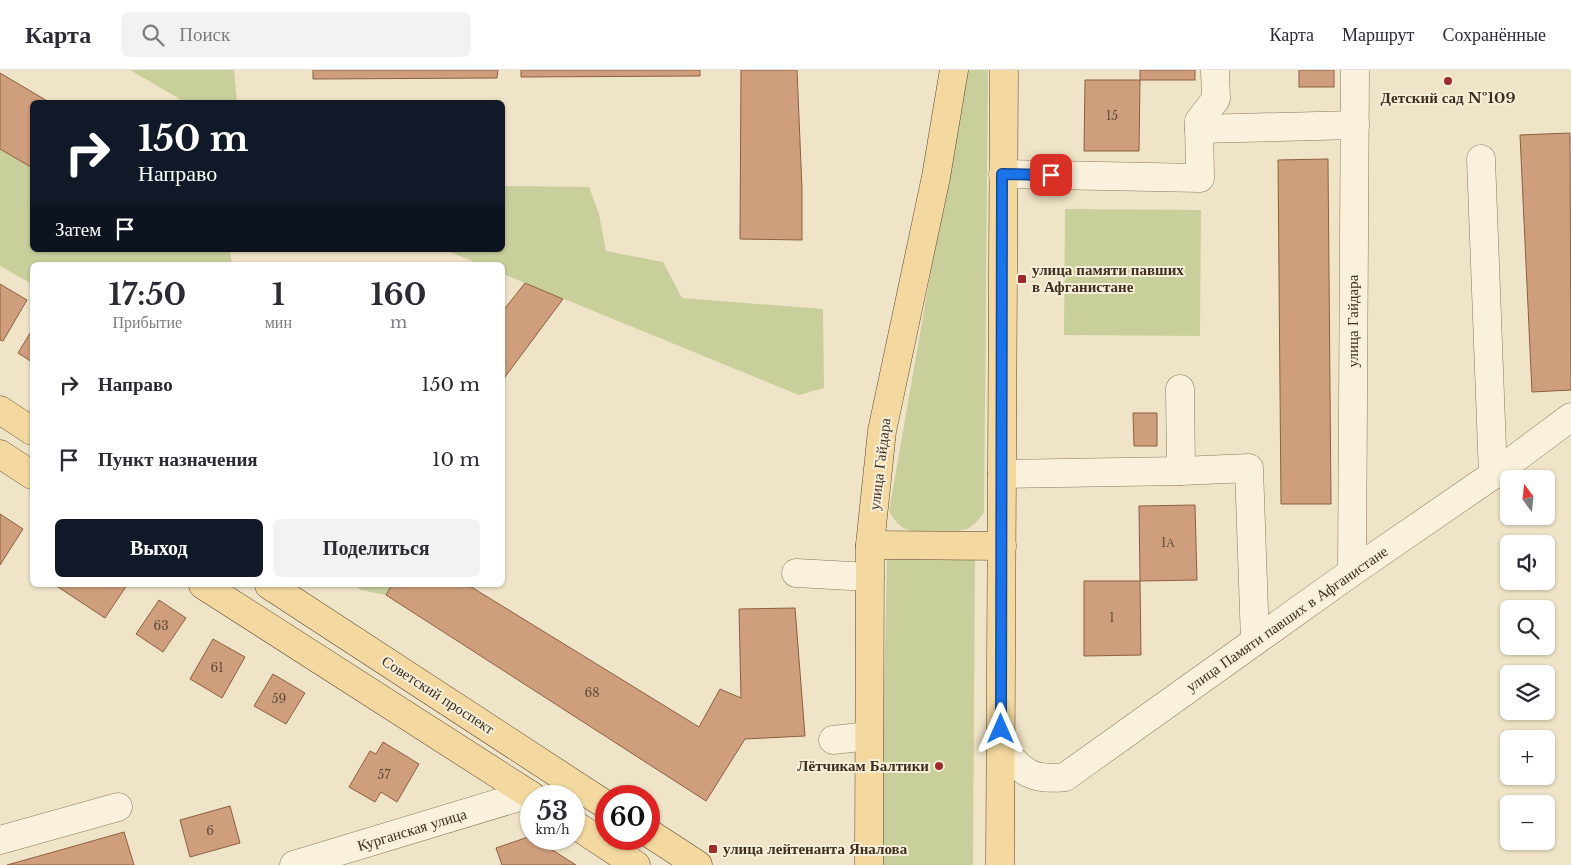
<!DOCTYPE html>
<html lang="ru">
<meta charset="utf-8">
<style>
body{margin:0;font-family:"Libre Baskerville",serif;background:#f2f2f3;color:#2b2b33;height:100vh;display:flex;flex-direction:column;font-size:19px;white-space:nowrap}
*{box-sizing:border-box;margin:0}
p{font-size:16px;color:#7c7c81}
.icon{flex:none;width:28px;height:28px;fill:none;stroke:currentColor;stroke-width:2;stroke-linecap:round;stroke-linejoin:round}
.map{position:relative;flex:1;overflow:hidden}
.details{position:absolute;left:30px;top:192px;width:475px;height:325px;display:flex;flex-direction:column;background:#fff;border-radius:8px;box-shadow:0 1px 4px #0004}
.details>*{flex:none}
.guide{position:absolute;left:30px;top:30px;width:475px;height:152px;border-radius:8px;box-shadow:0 1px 4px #0004;background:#111827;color:#fff;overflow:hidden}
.needle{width:32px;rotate:345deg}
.tools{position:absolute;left:1500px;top:400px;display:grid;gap:10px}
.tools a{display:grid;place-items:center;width:55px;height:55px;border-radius:8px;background:#fff;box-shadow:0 1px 4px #0004;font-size:25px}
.speed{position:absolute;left:520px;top:715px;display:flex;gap:10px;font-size:25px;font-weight:700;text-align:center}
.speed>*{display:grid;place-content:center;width:65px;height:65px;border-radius:50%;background:#fff;box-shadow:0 1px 4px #0004;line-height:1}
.speed small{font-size:12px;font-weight:400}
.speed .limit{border:8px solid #d22;background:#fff;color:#111}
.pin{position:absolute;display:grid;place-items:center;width:42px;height:42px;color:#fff;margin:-21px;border-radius:10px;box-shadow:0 2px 8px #0006}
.me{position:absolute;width:55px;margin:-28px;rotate:0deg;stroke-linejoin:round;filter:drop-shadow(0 0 4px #0008)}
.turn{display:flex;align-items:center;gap:18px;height:105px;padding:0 25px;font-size:22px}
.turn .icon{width:65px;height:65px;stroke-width:2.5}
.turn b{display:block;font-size:35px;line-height:42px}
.then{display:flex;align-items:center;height:48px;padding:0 25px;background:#0003;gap:10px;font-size:19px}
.eta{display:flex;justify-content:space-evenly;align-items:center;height:85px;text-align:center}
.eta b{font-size:30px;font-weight:700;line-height:35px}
.primary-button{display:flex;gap:10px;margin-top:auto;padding:10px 25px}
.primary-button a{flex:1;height:58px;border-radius:8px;background:#111827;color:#fff;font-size:20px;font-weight:700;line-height:58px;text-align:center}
.primary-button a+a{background:#f2f2f3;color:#2b2b33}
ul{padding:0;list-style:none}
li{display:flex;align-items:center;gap:15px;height:75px;padding:0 25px}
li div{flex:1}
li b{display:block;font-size:19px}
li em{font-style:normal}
header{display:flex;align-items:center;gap:30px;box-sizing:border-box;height:70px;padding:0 25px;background:#fff;border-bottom:1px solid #e1e1e2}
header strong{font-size:24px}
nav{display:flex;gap:28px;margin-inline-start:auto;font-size:18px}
.search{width:350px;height:45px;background:#f2f2f3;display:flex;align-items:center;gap:12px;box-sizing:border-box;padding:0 18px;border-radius:8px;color:#7c7c81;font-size:19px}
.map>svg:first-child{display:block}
</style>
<header>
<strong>Карта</strong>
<div class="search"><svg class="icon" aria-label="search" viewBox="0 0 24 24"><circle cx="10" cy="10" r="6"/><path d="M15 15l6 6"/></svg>Поиск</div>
<nav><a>Карта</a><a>Маршрут</a><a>Сохранённые</a></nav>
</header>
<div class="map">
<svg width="1571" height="795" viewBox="0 0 1571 795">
<rect width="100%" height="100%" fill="#f0e4c8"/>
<g fill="#c9cf9b">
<path d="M 130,0 L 234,0 L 237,32 L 185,32 Z"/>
<path d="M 966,0 L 988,0 L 984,443 C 979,449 974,456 967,459 C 958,462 917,463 908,460 C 899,457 894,449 889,441 Z"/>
<path d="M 0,79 L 31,97 L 32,96 L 32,180 L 230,180 L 232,195 L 32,195 L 32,214 L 0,196 Z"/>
<path d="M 503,116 L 589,117 L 599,144 L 606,181 L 663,192 L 682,228 L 823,239 L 824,318 L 799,325 L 503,204 L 502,195 L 481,195 L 448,181 L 447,180 L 502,180 Z"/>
<path d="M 1065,139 L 1201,140 L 1200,266 L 1064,265 Z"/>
<path d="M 975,488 L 973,795 L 880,795 L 887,490 Z"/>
<path d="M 353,515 L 392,515 L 386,525 L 361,520 Z"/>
</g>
<g fill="#cf9f7d" stroke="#8d5f41">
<path d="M 313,0 L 498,0 L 497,8 L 313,9 Z"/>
<path d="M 521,0 L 700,0 L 700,6 L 521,7 Z"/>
<path d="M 741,0 L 797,0 L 802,119 L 802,170 L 740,169 Z"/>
<rect x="1140" y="0" width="55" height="10"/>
<rect x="1299" y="0" width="35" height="17"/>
<path d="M 0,3 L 49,32 L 32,32 L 31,97 L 0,79 Z"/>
<path d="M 1085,10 L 1140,10 L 1139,81 L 1084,81 Z"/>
<path d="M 1570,63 L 1571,320 L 1532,322 L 1520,65 Z"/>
<path d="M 1328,89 L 1331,434 L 1281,434 L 1278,90 Z"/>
<path d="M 525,213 L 563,229 L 502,311 L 502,242 Z"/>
<path d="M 0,214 L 27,230 L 3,271 L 0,270 Z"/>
<path d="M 32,260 L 32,292 L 18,283 Z"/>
<path d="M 1133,343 L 1157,343 L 1157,376 L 1134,376 Z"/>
<path d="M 1195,435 L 1197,510 L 1140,511 L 1139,436 Z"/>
<path d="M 0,444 L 23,459 L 0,495 Z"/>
<path d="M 1084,511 L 1140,511 L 1141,585 L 1084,586 Z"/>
<path d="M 55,515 L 127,515 L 105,548 Z"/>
<path d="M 392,515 L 468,515 L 699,657 L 720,619 L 741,628 L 739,539 L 795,538 L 805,666 L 745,669 L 706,731 L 386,525 Z"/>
<path d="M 159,530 L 186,548 L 163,582 L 136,564 Z"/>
<path d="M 213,569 L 245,587 L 222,628 L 190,609 Z"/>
<path d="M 273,604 L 305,623 L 286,654 L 254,636 Z"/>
<path d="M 383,672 L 419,694 L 397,732 L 381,722 L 375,732 L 349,717 L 370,681 L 376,684 Z"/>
<path d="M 230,736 L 240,773 L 190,787 L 180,750 Z"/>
<path d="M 124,762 L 134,795 L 7,795 L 50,783 Z"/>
<path d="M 531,766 L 531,769 L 535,769 L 576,795 L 502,795 L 496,778 Z"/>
</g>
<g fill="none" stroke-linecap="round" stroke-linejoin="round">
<defs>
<g id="minor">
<path d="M 1199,59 L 1355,55"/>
<path d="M 1481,89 L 1493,405"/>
<path d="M 1003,104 L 1200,108 L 1199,51 L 1216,29 L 1215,0"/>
<path d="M 1181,401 L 1249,398 L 1255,571"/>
<path d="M 1002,404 L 1181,401 L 1180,319"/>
<path d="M 1352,502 L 1355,0"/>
<path d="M 796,503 L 870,507"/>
<path d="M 833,670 L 869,666"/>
<path d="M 1001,678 C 1023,702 1031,711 1065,707 L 1352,502 L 1493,405 L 1571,347"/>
<path d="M 0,770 L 118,737"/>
<path d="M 294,795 L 529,724"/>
</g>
<g id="major">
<path d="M 0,340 L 32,361"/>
<path d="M 0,384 L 32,405"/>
<path d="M 870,475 L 1002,476"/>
<path d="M 203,515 L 532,726"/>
<path d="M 269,515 L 606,735"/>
<path d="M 574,754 L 636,795"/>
<path d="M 649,763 L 698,795"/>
<path d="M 869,795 L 870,475 L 882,361 L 936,107 L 954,0"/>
<path d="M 1000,795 L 1004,0"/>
</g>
</defs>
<use href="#minor" stroke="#8d765c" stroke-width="29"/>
<use href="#major" stroke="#5b4430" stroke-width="29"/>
<use href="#minor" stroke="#faf1dc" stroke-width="28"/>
<use href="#major" stroke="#f3d9a0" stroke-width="28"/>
</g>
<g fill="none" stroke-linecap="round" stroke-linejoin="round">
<defs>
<path id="route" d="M 1001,659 L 1002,104 L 1051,105"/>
</defs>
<use href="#route" stroke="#114b97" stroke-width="12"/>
<use href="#route" stroke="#1a73e8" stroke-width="9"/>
</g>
<g fill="#9e2a2b" stroke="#f7eed8" stroke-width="2">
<circle cx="1448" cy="11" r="5"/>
<rect x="1017" y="204" width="10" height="10" rx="2.5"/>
<circle cx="939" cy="696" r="5"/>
<rect x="708" y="774" width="10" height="10" rx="2.5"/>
</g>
<g text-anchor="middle" stroke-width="4" stroke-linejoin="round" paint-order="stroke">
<g font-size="12" fill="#624a37">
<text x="1112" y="50">15</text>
<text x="1168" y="477">1А</text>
<text x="1112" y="552">1</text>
<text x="161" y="560">63</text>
<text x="217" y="602">61</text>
<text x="592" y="627">68</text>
<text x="279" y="633">59</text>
<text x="384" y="709">57</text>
<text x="210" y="765">6</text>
</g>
<g font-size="15" font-weight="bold" fill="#3d2e20" stroke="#f7eed8" text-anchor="start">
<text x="1448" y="33" text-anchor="middle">Детский сад №109</text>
<text x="1032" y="205">улица памяти павших<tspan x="1032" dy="17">в Афганистане</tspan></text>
<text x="929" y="701" text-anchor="end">Лётчикам Балтики</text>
<text x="723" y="784">улица лейтенанта Яналова</text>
</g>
<g font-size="15" fill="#3d2e20" stroke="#f7eed8">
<text transform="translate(1353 251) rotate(-90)" y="5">улица Гайдара</text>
<text transform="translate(880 394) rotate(-83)" y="5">улица Гайдара</text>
<text transform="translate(1287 549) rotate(-35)" y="5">улица Памяти павших в Афганистане</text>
<text transform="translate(438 625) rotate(33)" y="5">Советский проспект</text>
<text transform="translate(412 760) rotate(-17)" y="5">Курганская улица</text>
</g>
</g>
</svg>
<div class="tools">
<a><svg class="needle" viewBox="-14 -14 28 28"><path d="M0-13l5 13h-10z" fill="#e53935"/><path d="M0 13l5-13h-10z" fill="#7c7c81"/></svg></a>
<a><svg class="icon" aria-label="sound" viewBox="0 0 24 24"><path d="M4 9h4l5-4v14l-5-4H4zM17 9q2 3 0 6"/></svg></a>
<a><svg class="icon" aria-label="search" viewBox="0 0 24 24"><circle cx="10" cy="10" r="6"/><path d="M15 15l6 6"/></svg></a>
<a><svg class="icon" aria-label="layers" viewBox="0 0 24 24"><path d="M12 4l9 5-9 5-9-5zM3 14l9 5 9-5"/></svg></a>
<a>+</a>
<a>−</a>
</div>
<div class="speed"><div>53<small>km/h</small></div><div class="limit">60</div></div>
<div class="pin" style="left:1051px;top:105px;background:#d93025"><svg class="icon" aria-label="arrive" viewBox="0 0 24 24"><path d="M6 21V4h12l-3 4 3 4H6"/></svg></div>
<svg class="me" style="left:1001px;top:659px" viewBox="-20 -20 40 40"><path d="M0-17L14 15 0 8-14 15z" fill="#1a73e8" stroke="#fff" stroke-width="4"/></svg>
<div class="guide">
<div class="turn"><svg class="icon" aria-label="right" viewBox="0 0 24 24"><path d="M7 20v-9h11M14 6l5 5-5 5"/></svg><div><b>150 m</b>Направо</div></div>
<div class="then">Затем<svg class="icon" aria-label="arrive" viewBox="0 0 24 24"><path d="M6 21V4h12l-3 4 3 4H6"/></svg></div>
</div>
<section class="details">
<div class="eta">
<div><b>17:50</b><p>Прибытие</p></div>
<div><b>1</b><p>мин</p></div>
<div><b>160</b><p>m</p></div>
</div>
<ul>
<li><svg class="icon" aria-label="right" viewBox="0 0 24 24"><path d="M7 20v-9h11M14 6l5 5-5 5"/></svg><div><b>Направо</b></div><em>150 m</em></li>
<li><svg class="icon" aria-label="arrive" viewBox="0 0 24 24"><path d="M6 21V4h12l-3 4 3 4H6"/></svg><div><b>Пункт назначения</b></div><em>10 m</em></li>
</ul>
<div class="primary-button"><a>Выход</a><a>Поделиться</a></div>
</section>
</div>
